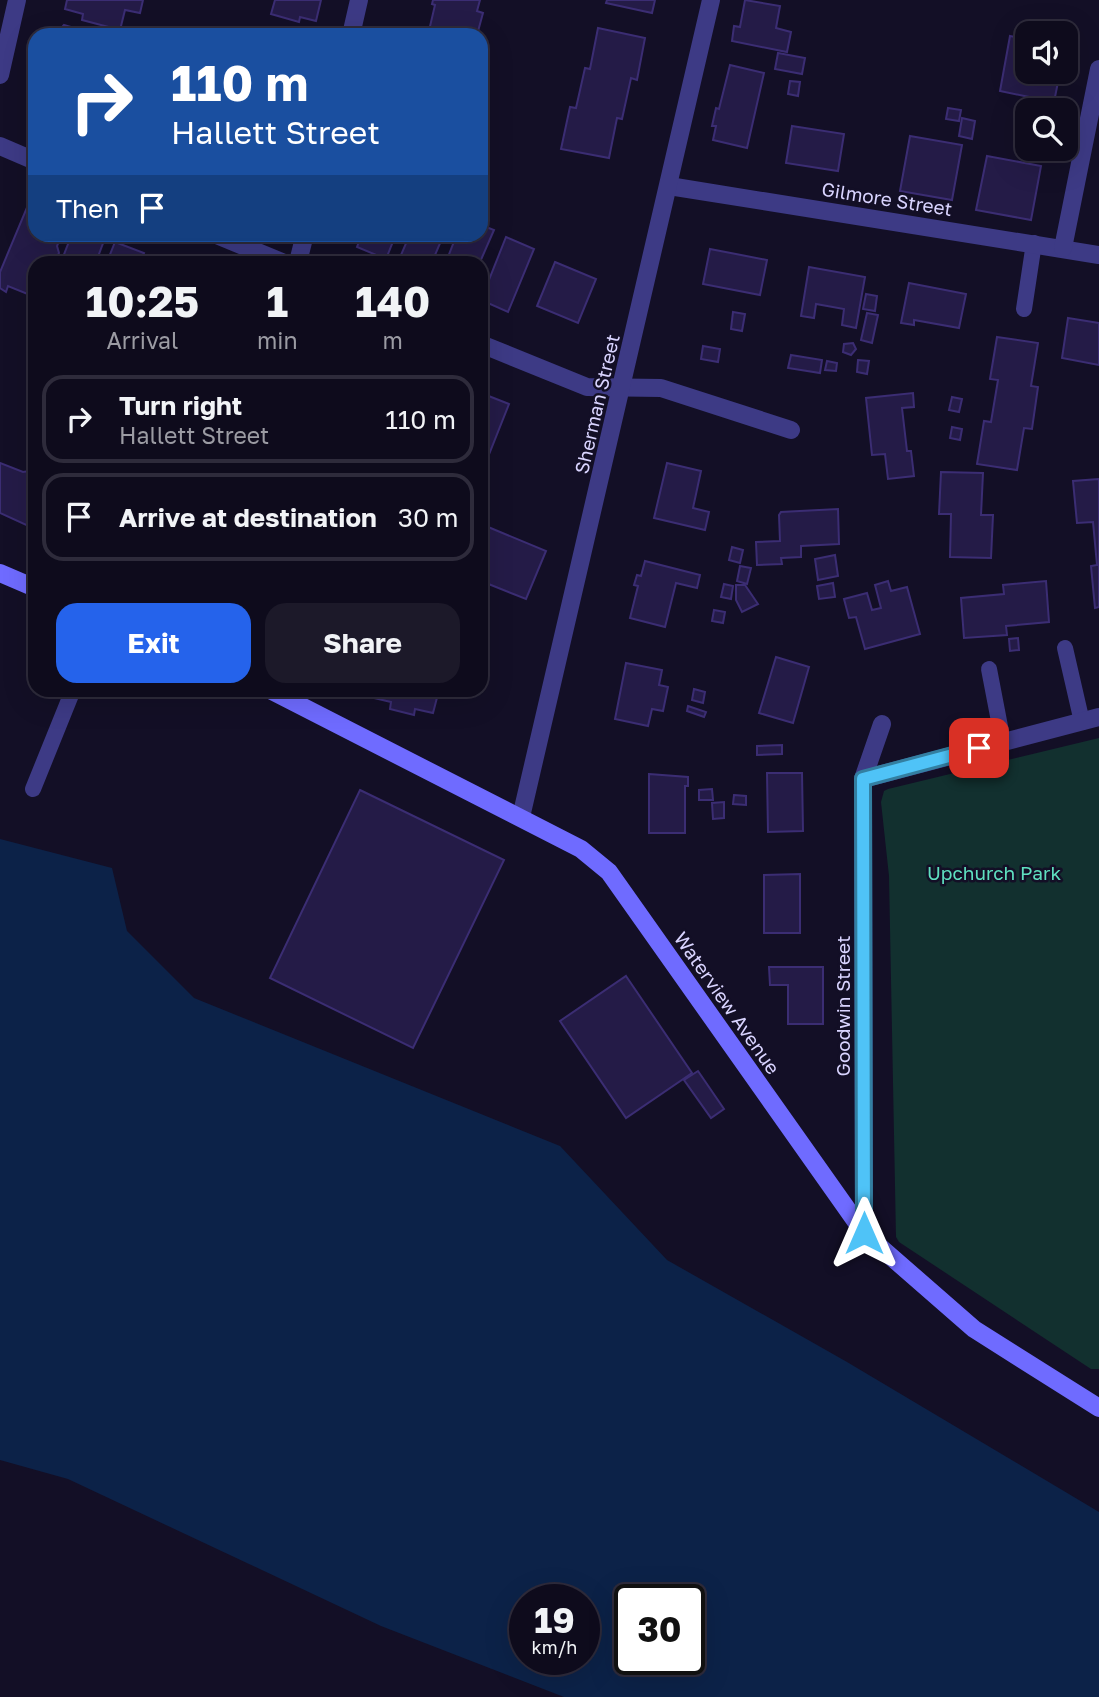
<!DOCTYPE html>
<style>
body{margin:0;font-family:"Golos Text",sans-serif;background:#1c1929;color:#f1f3f6;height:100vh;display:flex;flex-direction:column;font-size:26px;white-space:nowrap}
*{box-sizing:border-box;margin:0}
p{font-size:23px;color:#9b9ba3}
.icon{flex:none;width:38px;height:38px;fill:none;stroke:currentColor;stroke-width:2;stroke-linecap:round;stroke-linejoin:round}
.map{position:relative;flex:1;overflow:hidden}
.panel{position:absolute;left:28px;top:256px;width:460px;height:441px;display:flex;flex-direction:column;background:#0e0b1c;border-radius:21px;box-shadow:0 7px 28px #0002,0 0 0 2px #2e2b3b}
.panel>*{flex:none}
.top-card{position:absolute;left:28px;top:28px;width:460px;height:214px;border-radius:21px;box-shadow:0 7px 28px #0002,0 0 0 2px #2e2b3b;background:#1a4fa0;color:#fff;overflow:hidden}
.tools{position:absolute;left:1015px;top:21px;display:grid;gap:14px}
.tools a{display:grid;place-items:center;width:63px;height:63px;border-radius:14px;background:#0e0b1c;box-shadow:0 7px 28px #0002,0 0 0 2px #2e2b3b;font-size:35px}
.speed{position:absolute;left:509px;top:1584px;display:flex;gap:14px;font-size:35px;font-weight:700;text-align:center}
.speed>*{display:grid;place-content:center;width:91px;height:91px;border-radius:50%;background:#0e0b1c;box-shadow:0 7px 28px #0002,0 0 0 2px #2e2b3b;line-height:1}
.speed small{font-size:18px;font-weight:400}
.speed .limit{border:4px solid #111;border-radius:10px;background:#fff;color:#111}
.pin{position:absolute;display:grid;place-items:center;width:60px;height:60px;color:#fff;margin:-30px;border-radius:14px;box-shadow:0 4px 10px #0006}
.me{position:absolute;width:77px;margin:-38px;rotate:0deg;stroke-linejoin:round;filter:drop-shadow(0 0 5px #0008)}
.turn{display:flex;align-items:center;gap:24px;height:147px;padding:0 28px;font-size:32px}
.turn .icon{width:91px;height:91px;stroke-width:2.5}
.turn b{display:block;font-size:49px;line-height:60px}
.then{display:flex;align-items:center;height:66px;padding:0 28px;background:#0003;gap:14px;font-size:26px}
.eta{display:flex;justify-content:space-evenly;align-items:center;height:119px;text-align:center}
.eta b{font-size:42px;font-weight:700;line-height:49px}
.action{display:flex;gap:14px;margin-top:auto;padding:14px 28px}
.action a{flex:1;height:80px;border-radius:21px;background:#2563eb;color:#fff;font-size:28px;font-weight:700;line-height:80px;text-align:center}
.action a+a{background:#1c1929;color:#f1f3f6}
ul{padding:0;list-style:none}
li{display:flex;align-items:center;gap:21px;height:88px;margin:0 14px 10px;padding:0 14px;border:4px solid #2e2b3b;border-radius:21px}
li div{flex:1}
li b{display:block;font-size:26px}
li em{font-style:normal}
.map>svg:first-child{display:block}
</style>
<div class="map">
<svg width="1099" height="1697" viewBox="0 0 1099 1697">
<rect width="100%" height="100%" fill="#130f26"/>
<path fill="#12302f" d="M 1099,738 L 1099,1369 L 1091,1369 L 899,1242 L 896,1237 L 889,876 L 881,802 L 884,791 L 888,789 Z"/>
<path fill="#0c2248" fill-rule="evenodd" d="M 0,839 L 112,868 L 127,931 L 194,998 L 560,1146 L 667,1260 L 847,1362 L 1099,1512 L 1099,1697 L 564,1697 L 381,1626 L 68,1479 L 0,1460 ZM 525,1600 L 584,1600 L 584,1659 L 525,1659 ZM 630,1600 L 690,1600 L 690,1659 L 630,1659 Z"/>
<g fill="#241b47" stroke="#3b2d73" stroke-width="2">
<path d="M 67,0 L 143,0 L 140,13 L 125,10 L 120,30 L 82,20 L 83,14 L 65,9 Z"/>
<path d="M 275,0 L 321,0 L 316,21 L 300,17 L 299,22 L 271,14 Z"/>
<path d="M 433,0 L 480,0 L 477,11 L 483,13 L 477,35 L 428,35 L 435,5 L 432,4 Z"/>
<path d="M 607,0 L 655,0 L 652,13 L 606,3 Z"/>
<path d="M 745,0 L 780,6 L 776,28 L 791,32 L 787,52 L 732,41 L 734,26 L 740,27 Z"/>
<path d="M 64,25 L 98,35 L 55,35 Z"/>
<path d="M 598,28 L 645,38 L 637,80 L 631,78 L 622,119 L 617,118 L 609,158 L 561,149 L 570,107 L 576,108 L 585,68 L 590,69 Z"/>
<path d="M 1010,36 L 1027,39 L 1027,72 L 1060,72 L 1054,102 L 1000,91 Z"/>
<path d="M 778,53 L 805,58 L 802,74 L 775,69 Z"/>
<path d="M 481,56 L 488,57 L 481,86 Z"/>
<path d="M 730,65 L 764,73 L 747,148 L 713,140 L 716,126 L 712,126 L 716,108 L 719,109 Z"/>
<path d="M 790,81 L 800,82 L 798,96 L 788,94 Z"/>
<path d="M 948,108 L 961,110 L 959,121 L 946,119 Z"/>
<path d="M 962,118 L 975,121 L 972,139 L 959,136 Z"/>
<path d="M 792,126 L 844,134 L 838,171 L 786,163 Z"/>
<path d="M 910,136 L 962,145 L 952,200 L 900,191 Z"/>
<path d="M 987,156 L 1041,166 L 1031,220 L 976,210 Z"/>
<path d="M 28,205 L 35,208 L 35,234 L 62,234 L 57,246 L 59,253 L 56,259 L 53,258 L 51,262 L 35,262 L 35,297 L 8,286 L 6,292 L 0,288 L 0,272 Z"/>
<path d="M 481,225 L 494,230 L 480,262 L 446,262 L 457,234 L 481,234 Z"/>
<path d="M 72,234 L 97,234 L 105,238 L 96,262 L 61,262 Z"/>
<path d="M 362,234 L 396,234 L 386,259 L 357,247 Z"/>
<path d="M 410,234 L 444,234 L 432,262 L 398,262 Z"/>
<path d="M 506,237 L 534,249 L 508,312 L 481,300 Z"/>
<path d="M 115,242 L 144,253 L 140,262 L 107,262 Z"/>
<path d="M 710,249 L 767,260 L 760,295 L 703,284 Z"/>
<path d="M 555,262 L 596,279 L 578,323 L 537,306 Z"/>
<path d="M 809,267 L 865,277 L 856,328 L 842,325 L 844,309 L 816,304 L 814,318 L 801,316 Z"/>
<path d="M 909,283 L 966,294 L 959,328 L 914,320 L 914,325 L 901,323 Z"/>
<path d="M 866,294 L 877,296 L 875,311 L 863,309 Z"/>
<path d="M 733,312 L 745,314 L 742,331 L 731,329 Z"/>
<path d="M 867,313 L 878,315 L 872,343 L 861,340 Z"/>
<path d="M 1068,318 L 1099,323 L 1099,365 L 1062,358 Z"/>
<path d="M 997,337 L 1038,343 L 1031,386 L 1038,387 L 1032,429 L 1024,428 L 1017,470 L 977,464 L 984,421 L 991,422 L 998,380 L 990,379 Z"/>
<path d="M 853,343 L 856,349 L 851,355 L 843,352 L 844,344 Z"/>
<path d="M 703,346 L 720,349 L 718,362 L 701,359 Z"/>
<path d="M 791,355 L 822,360 L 820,373 L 788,368 Z"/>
<path d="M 858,360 L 869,361 L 867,374 L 857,372 Z"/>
<path d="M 827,361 L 837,363 L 836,371 L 825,370 Z"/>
<path d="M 481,393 L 509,404 L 484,467 L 481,466 Z"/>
<path d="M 913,393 L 914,407 L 902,408 L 907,451 L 911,451 L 914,476 L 888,479 L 885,454 L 872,455 L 866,398 Z"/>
<path d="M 952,397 L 962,399 L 959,412 L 949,410 Z"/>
<path d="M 952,427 L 962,429 L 960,440 L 950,438 Z"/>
<path d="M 0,463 L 23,472 L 29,471 L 35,474 L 35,529 L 0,513 Z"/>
<path d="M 667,463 L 701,471 L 693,508 L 709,512 L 705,530 L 654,518 Z"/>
<path d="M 941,472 L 983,473 L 981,515 L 993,515 L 991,558 L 950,557 L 951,514 L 939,514 Z"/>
<path d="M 1099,479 L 1099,607 L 1095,608 L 1091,566 L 1097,565 L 1093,522 L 1077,523 L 1073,481 Z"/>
<path d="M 838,509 L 839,544 L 801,546 L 801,557 L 781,558 L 782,564 L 757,565 L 756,542 L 780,541 L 779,515 L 781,512 Z"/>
<path d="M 481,524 L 546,551 L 526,599 L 481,581 Z"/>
<path d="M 732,547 L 743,550 L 740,563 L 729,560 Z"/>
<path d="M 835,555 L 838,576 L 818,580 L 815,559 Z"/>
<path d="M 645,561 L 700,575 L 697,588 L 676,583 L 665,627 L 630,618 L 638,586 L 634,585 L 637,575 L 641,576 Z"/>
<path d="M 740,566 L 751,568 L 747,584 L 737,581 Z"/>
<path d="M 888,581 L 891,591 L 907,587 L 920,634 L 865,649 L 856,617 L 849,618 L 844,599 L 867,593 L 872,610 L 881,608 L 875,585 Z"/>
<path d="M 1046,581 L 1049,622 L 1006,626 L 1007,635 L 964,638 L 961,598 L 1004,594 L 1003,585 Z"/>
<path d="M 833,583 L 835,597 L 819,599 L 817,586 Z"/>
<path d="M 724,584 L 733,586 L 731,599 L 721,597 Z"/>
<path d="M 736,585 L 745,585 L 758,604 L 742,612 L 736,600 Z"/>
<path d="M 714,610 L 725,612 L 723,623 L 712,621 Z"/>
<path d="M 1018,638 L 1019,650 L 1010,651 L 1009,639 Z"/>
<path d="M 776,657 L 809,667 L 793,723 L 759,713 Z"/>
<path d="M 626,663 L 662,670 L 659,685 L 668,687 L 663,711 L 652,709 L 648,726 L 615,719 Z"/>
<path d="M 694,689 L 705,692 L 703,703 L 692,700 Z"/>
<path d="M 376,690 L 439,690 L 433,713 L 415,709 L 414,715 L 390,709 L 391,702 L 374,698 Z"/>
<path d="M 688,706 L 706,712 L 704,717 L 687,711 Z"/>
<path d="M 782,745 L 782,754 L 757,755 L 757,746 Z"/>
<path d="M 767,773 L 802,773 L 803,831 L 768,832 Z"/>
<path d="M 649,774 L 688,777 L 688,786 L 685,786 L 685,833 L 649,833 Z"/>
<path d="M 712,789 L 713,800 L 699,800 L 699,790 Z"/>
<path d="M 360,790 L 504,860 L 413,1048 L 270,978 Z"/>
<path d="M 734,795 L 746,796 L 746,805 L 733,804 Z"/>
<path d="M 724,802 L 724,818 L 713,819 L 712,803 Z"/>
<path d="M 800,874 L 800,933 L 764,933 L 764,875 Z"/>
<path d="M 769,967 L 823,967 L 823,1024 L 788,1024 L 788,985 L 770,985 Z"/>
<path d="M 626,976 L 692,1073 L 626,1118 L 560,1021 Z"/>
<path d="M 698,1071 L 724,1109 L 711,1118 L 684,1080 Z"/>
</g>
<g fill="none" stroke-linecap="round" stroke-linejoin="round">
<g stroke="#3d3a85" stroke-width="16">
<path d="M 1024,309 L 1034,243"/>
<path d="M 1065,648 L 1082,722"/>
<path d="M 989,669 L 1003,742"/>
<path d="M 33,789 L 73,690"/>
</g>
<g stroke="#3d3a85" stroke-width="18">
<path d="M 351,35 L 359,0"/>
<path d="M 0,75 L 17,0"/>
<path d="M 0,146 L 35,161"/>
<path d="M 669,186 L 1099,255"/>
<path d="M 214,234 L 282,262"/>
<path d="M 1063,248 L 1099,69"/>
<path d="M 298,262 L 305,234"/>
<path d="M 481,344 L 587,387 L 661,388 L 791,430"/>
<path d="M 863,779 L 1099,717"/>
<path d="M 521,817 L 711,0"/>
<path d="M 864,1233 L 863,779 L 882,724"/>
</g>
<g stroke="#6f6bff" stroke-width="18">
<path d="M 0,573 L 35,588"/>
<path d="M 270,690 L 581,849 L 609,872 L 864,1233 L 974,1329 L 1099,1408"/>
</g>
</g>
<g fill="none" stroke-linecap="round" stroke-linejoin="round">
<defs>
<path id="route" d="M 864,1233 L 863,779 L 979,748"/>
</defs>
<use href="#route" stroke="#337fa1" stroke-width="18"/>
<use href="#route" stroke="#4fc3f7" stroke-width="12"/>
</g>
<g text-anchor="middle" stroke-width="5" stroke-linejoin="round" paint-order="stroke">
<g font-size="19" fill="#d9d4ff" stroke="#130f26">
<text transform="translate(887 199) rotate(9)" y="7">Gilmore Street</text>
<text transform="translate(597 404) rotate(-77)" y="7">Sherman Street</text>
<text transform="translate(727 1003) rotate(55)" y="7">Waterview Avenue</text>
<text transform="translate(843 1006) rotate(-90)" y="7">Goodwin Street</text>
</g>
<g font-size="19" fill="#5fe0c0" stroke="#130f26">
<text x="994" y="880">Upchurch Park</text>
</g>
</g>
</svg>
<div class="tools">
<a><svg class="icon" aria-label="sound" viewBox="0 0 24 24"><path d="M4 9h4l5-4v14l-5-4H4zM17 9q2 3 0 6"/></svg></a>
<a><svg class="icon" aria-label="search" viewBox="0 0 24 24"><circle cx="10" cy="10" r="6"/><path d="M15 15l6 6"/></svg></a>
</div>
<div class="speed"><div>19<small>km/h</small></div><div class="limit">30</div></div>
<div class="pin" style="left:979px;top:748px;background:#d93025"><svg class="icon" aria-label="arrive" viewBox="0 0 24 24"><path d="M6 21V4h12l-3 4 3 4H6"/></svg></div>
<svg class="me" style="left:864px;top:1233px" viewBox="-20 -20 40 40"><path d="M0-17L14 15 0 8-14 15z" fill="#4fc3f7" stroke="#fff" stroke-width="4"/></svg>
<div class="top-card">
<div class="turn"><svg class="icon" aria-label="right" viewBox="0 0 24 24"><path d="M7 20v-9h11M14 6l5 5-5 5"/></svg><div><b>110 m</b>Hallett Street</div></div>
<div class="then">Then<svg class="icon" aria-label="arrive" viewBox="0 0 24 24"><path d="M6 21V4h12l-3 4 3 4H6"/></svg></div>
</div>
<section class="panel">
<div class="eta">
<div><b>10:25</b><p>Arrival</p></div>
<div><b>1</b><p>min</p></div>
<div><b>140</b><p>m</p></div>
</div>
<ul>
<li><svg class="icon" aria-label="right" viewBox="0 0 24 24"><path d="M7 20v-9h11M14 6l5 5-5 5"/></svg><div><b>Turn right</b><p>Hallett Street</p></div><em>110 m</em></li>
<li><svg class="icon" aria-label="arrive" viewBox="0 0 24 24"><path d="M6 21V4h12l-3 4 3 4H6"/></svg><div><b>Arrive at destination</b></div><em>30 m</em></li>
</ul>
<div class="action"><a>Exit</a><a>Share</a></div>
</section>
</div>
